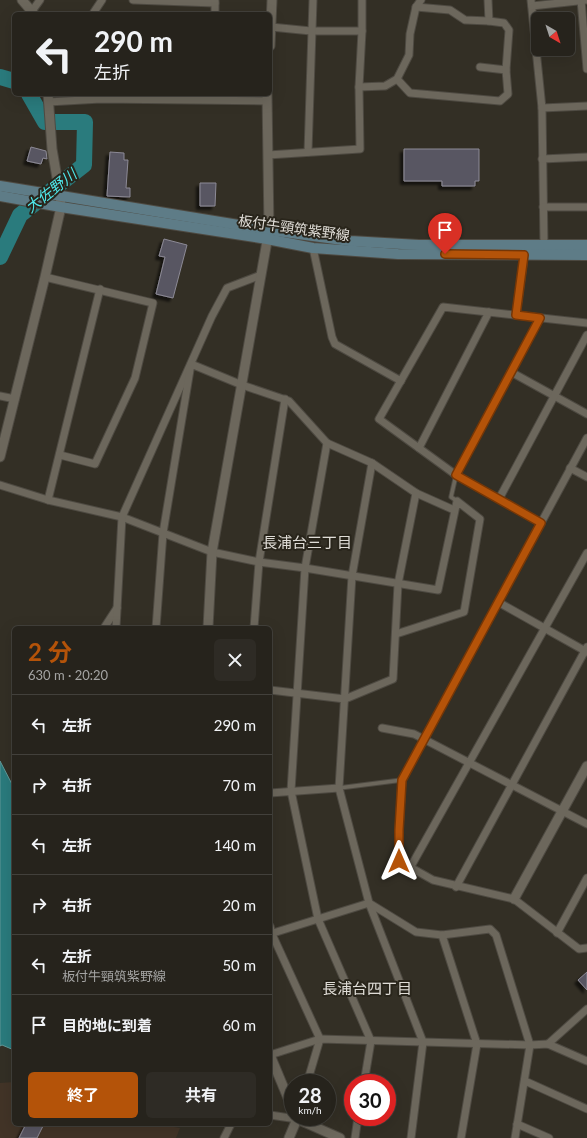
<!DOCTYPE html>
<html lang="ja">
<meta charset="utf-8">
<style>
body{margin:0;font-family:Lato,"Noto Sans JP",sans-serif;background:#2e2b25;color:#f1f3f6;height:100vh;display:flex;flex-direction:column;font-size:15px;white-space:nowrap}
*{box-sizing:border-box;margin:0}
p{font-size:13px;color:#a4a4a3}
.icon{flex:none;width:22px;height:22px;fill:none;stroke:currentColor;stroke-width:2;stroke-linecap:round;stroke-linejoin:round}
.map{position:relative;flex:1;overflow:hidden}
.details{position:absolute;left:12px;top:626px;width:260px;height:500px;display:flex;flex-direction:column;background:#26231c;border-radius:6px;box-shadow:0 4px 16px #0002,0 0 0 1px #42403b}
.details>*{flex:none}
.guide{position:absolute;left:12px;top:12px;width:260px;height:84px;border-radius:6px;box-shadow:0 4px 16px #0002,0 0 0 1px #42403b;background:#26231c;color:#f1f3f6;overflow:hidden}
.needle{width:26px;rotate:141deg}
.buttons{position:absolute;left:531px;top:12px;display:grid;gap:8px}
.buttons a{display:grid;place-items:center;width:44px;height:44px;border-radius:6px;background:#26231c;box-shadow:0 4px 16px #0002,0 0 0 1px #42403b;font-size:20px}
.speed{position:absolute;left:284px;top:1074px;display:flex;gap:8px;font-size:20px;font-weight:700;text-align:center}
.speed>*{display:grid;place-content:center;width:52px;height:52px;border-radius:50%;background:#26231c;box-shadow:0 4px 16px #0002,0 0 0 1px #42403b;line-height:1}
.speed small{font-size:10px;font-weight:400}
.speed .limit{border:6px solid #d22;background:#fff;color:#111}
.pin{position:absolute;display:grid;place-items:center;width:34px;height:34px;color:#fff;margin:-41px -17px;border-radius:50% 50% 50% 0;rotate:-45deg;box-shadow:0 0 4px #0007}
.pin .icon{rotate:45deg}
.me{position:absolute;width:44px;margin:-22px;rotate:0deg;stroke-linejoin:round;filter:drop-shadow(0 0 3px #0008)}
.turn{display:flex;align-items:center;gap:14px;height:84px;padding:0 16px;font-size:18px}
.turn .icon{width:52px;height:52px;stroke-width:2.5}
.turn b{display:block;font-size:28px;line-height:34px}
.round{display:grid;place-items:center;flex:none;width:42px;height:42px;border-radius:6px;background:#2e2b25}
.head{display:flex;align-items:center;justify-content:space-between;height:68px;padding:0 16px}
h1{font-size:24px;font-weight:700;line-height:30px;color:#b45309}
.cta{display:flex;gap:8px;margin-top:auto;padding:8px 16px}
.cta a{flex:1;height:46px;border-radius:6px;background:#b45309;color:#fff;font-size:16px;font-weight:700;line-height:46px;text-align:center}
.cta a+a{background:#2e2b25;color:#f1f3f6}
ul{padding:0;list-style:none}
li{display:flex;align-items:center;gap:12px;height:60px;padding:0 16px;border-top:1px solid #42403b}
li div{flex:1}
li b{display:block;font-size:15px}
li em{font-style:normal}
.map>svg:first-child{display:block}
</style>
<div class="map">
<svg width="587" height="1138" viewBox="0 0 587 1138">
<defs>
<filter id="shadow"><feDropShadow dx="-3.5" dy="3.5" stdDeviation="1" flood-color="#0009"/></filter>
</defs>
<rect width="100%" height="100%" fill="#332f25"/>
<path fill="#423427" d="M 14,1082 L 14,1124 L 157,1124 L 180,1128 L 176,1138 L 0,1138 L 0,1083 Z"/>
<path fill="#2a7b7d" stroke="#619898" d="M 0,761 L 14,788 L 14,1050 L 2,1045 L 0,1046 Z"/>
<g fill="none" stroke-linecap="round" stroke-linejoin="round">
<g stroke="#2a7b7d" stroke-width="16">
<path d="M 0,77 L 14,81"/>
<path d="M 0,257 L 20,215 L 84,165 L 85,122 L 45,122 L 29,94"/>
</g>
</g>
<g fill="#595662" stroke="#8c8a96" filter="url(#shadow)">
<path d="M 31,147 L 46,151 L 47,159 L 43,158 L 41,164 L 27,161 Z"/>
<path d="M 404,149 L 479,149 L 479,181 L 475,181 L 475,186 L 442,186 L 442,181 L 404,181 Z"/>
<path d="M 110,152 L 124,153 L 124,160 L 128,160 L 126,188 L 130,188 L 130,197 L 107,196 Z"/>
<path d="M 200,183 L 216,183 L 215,206 L 200,206 Z"/>
<path d="M 164,239 L 187,245 L 173,298 L 156,294 L 165,257 L 159,256 Z"/>
<path d="M 587,972 L 587,990 L 578,980 Z"/>
<path d="M 26,1124 L 44,1124 L 37,1138 L 19,1138 Z"/>
</g>
<g fill="none" stroke-linecap="round" stroke-linejoin="round">
<defs>
<g id="service">
<path d="M 456,475 L 451,497 L 457,501"/>
<path d="M 339,788 L 402,780"/>
</g>
<g id="minor">
<path d="M 133,0 L 215,3"/>
<path d="M 488,0 L 489,21"/>
<path d="M 531,0 L 542,108 L 544,245"/>
<path d="M 581,0 L 587,69"/>
<path d="M 532,6 L 587,0"/>
<path d="M 32,11 L 40,0"/>
<path d="M 95,14 L 94,12 L 102,0"/>
<path d="M 215,14 L 215,0"/>
<path d="M 271,27 L 311,31 L 362,31"/>
<path d="M 480,67 L 506,70"/>
<path d="M 397,79 L 410,93 L 500,101 L 508,94 L 506,70 L 509,30 L 504,23 L 489,21 L 465,20 L 450,10 L 416,7"/>
<path d="M 359,87 L 385,86 L 397,79 L 409,55 L 410,34 L 416,7 L 421,0"/>
<path d="M 48,102 L 101,99 L 267,101"/>
<path d="M 542,108 L 587,106"/>
<path d="M 308,152 L 313,0"/>
<path d="M 268,155 L 360,149 L 359,87 L 362,31 L 362,0"/>
<path d="M 542,159 L 587,157"/>
<path d="M 543,207 L 587,207"/>
<path d="M 313,248 L 332,337 L 335,344 L 401,381"/>
<path d="M 45,277 L 153,303 L 135,378 L 95,464 L 60,455"/>
<path d="M 516,315 L 525,250"/>
<path d="M 511,372 L 587,414"/>
<path d="M 0,396 L 15,399"/>
<path d="M 587,438 L 402,780 L 399,830 L 399,861 L 433,880 L 514,899 L 579,949 L 587,948"/>
<path d="M 327,443 L 305,568 L 291,791 L 318,919 L 371,1041 L 364,1083"/>
<path d="M 419,448 L 489,312"/>
<path d="M 372,463 L 352,576 L 339,788 L 369,903 L 423,1042 L 411,1138"/>
<path d="M 570,468 L 587,477"/>
<path d="M 456,475 L 540,318"/>
<path d="M 0,485 L 48,500 L 122,517 L 212,552 L 259,562 L 305,568 L 438,590 L 457,501 L 480,519 L 464,612 L 396,634"/>
<path d="M 499,499 L 587,335"/>
<path d="M 48,500 L 100,289"/>
<path d="M 541,523 L 456,475 L 379,419 L 443,307 L 587,323"/>
<path d="M 498,602 L 587,652"/>
<path d="M 104,628 L 117,608"/>
<path d="M 116,628 L 122,517 L 212,316 L 227,288 L 261,275"/>
<path d="M 156,628 L 163,533 L 191,364 L 242,385 L 289,401 L 327,443 L 372,463 L 416,493 L 454,510"/>
<path d="M 254,628 L 259,562 L 285,399"/>
<path d="M 270,690 L 345,699 L 393,679 L 398,584 L 416,493"/>
<path d="M 382,728 L 414,734 L 587,824"/>
<path d="M 270,793 L 339,788"/>
<path d="M 410,868 L 587,553"/>
<path d="M 456,887 L 587,647"/>
<path d="M 270,926 L 272,934 L 320,1039 L 307,1083"/>
<path d="M 557,933 L 587,878"/>
<path d="M 270,934 L 369,903 L 416,932 L 442,935 L 490,929 L 496,935 L 530,1045 L 515,1138"/>
<path d="M 442,935 L 477,1044 L 461,1138"/>
<path d="M 548,1044 L 587,1009"/>
<path d="M 270,1055 L 320,1039 L 530,1045 L 548,1044 L 587,1061"/>
<path d="M 525,1081 L 587,1109"/>
<path d="M 270,1115 L 297,1119 L 297,1117"/>
<path d="M 517,1124 L 549,1138"/>
<path d="M 224,1138 L 231,1124"/>
<path d="M 355,1138 L 358,1117"/>
</g>
<g id="tertiary">
<path d="M 22,0 L 34,14"/>
<path d="M 270,46 L 272,0"/>
<path d="M 0,457 L 45,277 L 61,207 L 60,195 L 52,149 L 48,94"/>
<path d="M 208,628 L 212,552 L 269,230 L 267,94"/>
<path d="M 514,899 L 587,766"/>
<path d="M 270,1055 L 293,1110"/>
<path d="M 297,1119 L 340,1138"/>
<path d="M 289,1138 L 297,1119 L 296,1117"/>
</g>
<g id="secondary">
<path d="M 0,186 L 269,230 L 350,241 L 419,245 L 587,245"/>
<path d="M 0,196 L 61,207 L 267,239 L 313,248 L 398,254 L 587,255"/>
</g>
</defs>
<use href="#service" stroke="#4e4a42" stroke-width="5.5"/>
<use href="#minor" stroke="#4e4a42" stroke-width="9"/>
<use href="#tertiary" stroke="#4e4a42" stroke-width="11"/>
<use href="#secondary" stroke="#4e4a42" stroke-width="12"/>
<use href="#service" stroke="#6c675c" stroke-width="3.5"/>
<use href="#minor" stroke="#6c675c" stroke-width="7"/>
<use href="#tertiary" stroke="#6c675c" stroke-width="9"/>
<use href="#secondary" stroke="#5e7c87" stroke-width="10"/>
</g>
<g fill="none" stroke-linecap="round" stroke-linejoin="round">
<defs>
<path id="route" d="M 399,861 L 399,830 L 402,780 L 541,523 L 456,475 L 540,318 L 516,315 L 524,255 L 445,254"/>
</defs>
<use href="#route" stroke="#753606" stroke-width="10"/>
<use href="#route" stroke="#b45309" stroke-width="7"/>
</g>
<g text-anchor="middle" stroke-width="4" stroke-linejoin="round" paint-order="stroke">
<g font-size="14" fill="#e0ddd7" stroke="#29251b">
<text transform="translate(294 228) rotate(8)" y="5">板付牛頸筑紫野線</text>
</g>
<g font-size="15" font-style="italic" fill="#4fe8eb" stroke="#29251b">
<text transform="translate(51 191) rotate(-38)" y="5">大佐野川</text>
</g>
<g font-size="15" fill="#e0ddd7" stroke="#29251b">
<text x="307" y="548">長浦台三丁目</text>
<text x="367" y="994">長浦台四丁目</text>
</g>
</g>
</svg>
<div class="buttons">
<a><svg class="needle" viewBox="-14 -14 28 28"><path d="M0-13l5 13h-10z" fill="#e53935"/><path d="M0 13l5-13h-10z" fill="#a4a4a3"/></svg></a>
</div>
<div class="speed"><div>28<small>km/h</small></div><div class="limit">30</div></div>
<div class="pin" style="left:445px;top:254px;background:#d93025"><svg class="icon" aria-label="arrive" viewBox="0 0 24 24"><path d="M6 21V4h12l-3 4 3 4H6"/></svg></div>
<svg class="me" style="left:399px;top:861px" viewBox="-20 -20 40 40"><path d="M0-17L14 15 0 8-14 15z" fill="#b45309" stroke="#fff" stroke-width="4"/></svg>
<div class="guide">
<div class="turn"><svg class="icon" aria-label="left" viewBox="0 0 24 24"><path d="M17 20v-9H6M10 6l-5 5 5 5"/></svg><div><b>290 m</b>左折</div></div>
</div>
<section class="details">
<div class="head"><div><h1>2 分</h1><p>630 m · 20:20</p></div><a class="round"><svg class="icon" aria-label="close" viewBox="0 0 24 24"><path d="M6 6l12 12M18 6L6 18"/></svg></a></div>
<ul>
<li><svg class="icon" aria-label="left" viewBox="0 0 24 24"><path d="M17 20v-9H6M10 6l-5 5 5 5"/></svg><div><b>左折</b></div><em>290 m</em></li>
<li><svg class="icon" aria-label="right" viewBox="0 0 24 24"><path d="M7 20v-9h11M14 6l5 5-5 5"/></svg><div><b>右折</b></div><em>70 m</em></li>
<li><svg class="icon" aria-label="left" viewBox="0 0 24 24"><path d="M17 20v-9H6M10 6l-5 5 5 5"/></svg><div><b>左折</b></div><em>140 m</em></li>
<li><svg class="icon" aria-label="right" viewBox="0 0 24 24"><path d="M7 20v-9h11M14 6l5 5-5 5"/></svg><div><b>右折</b></div><em>20 m</em></li>
<li><svg class="icon" aria-label="left" viewBox="0 0 24 24"><path d="M17 20v-9H6M10 6l-5 5 5 5"/></svg><div><b>左折</b><p>板付牛頸筑紫野線</p></div><em>50 m</em></li>
<li><svg class="icon" aria-label="arrive" viewBox="0 0 24 24"><path d="M6 21V4h12l-3 4 3 4H6"/></svg><div><b>目的地に到着</b></div><em>60 m</em></li>
</ul>
<div class="cta"><a>終了</a><a>共有</a></div>
</section>
</div>
